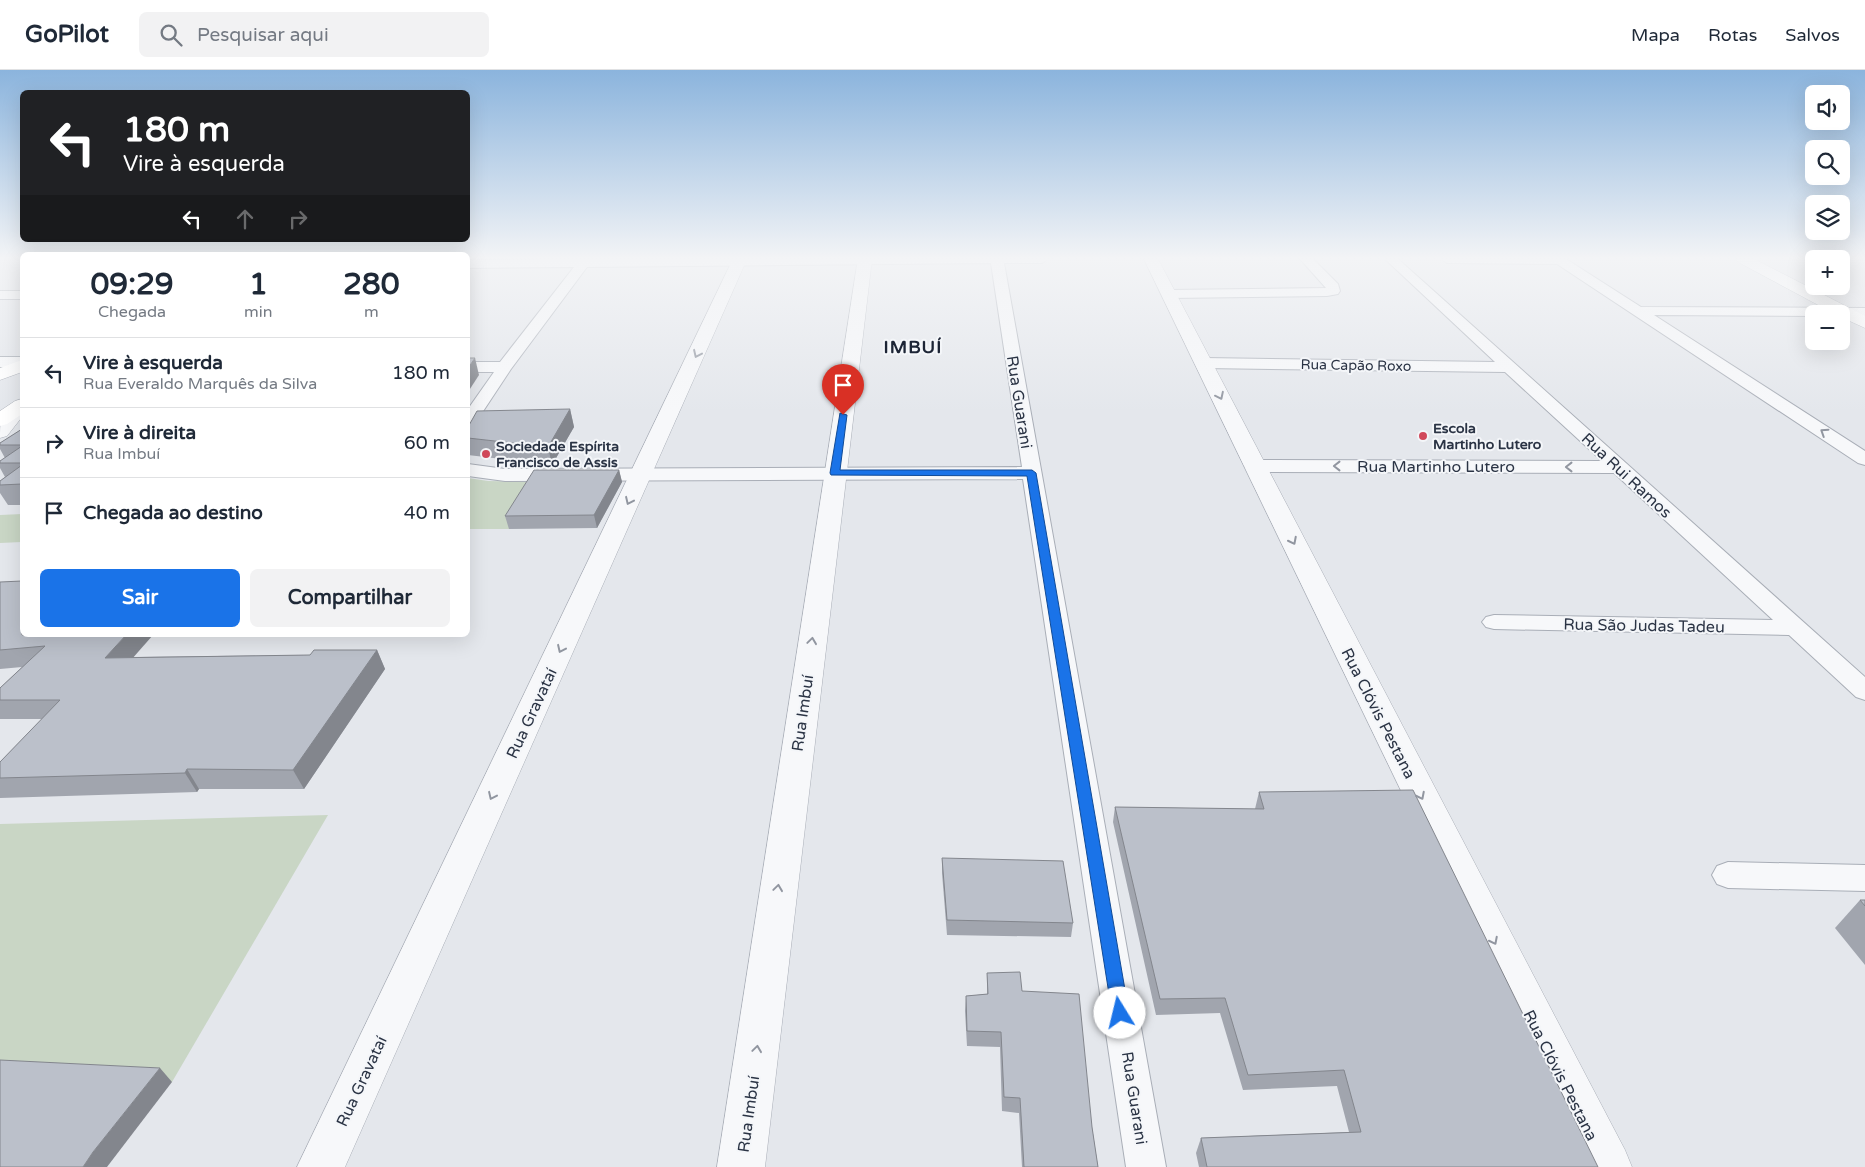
<!DOCTYPE html>
<html lang="pt">
<meta charset="utf-8">
<style>
body{margin:0;font-family:"Varela Round",sans-serif;background:#f2f2f3;color:#1f2937;height:100vh;display:flex;flex-direction:column;font-size:19px;white-space:nowrap}
*{box-sizing:border-box;margin:0}
p{font-size:16px;color:#747a83}
.icon{flex:none;width:28px;height:28px;fill:none;stroke:currentColor;stroke-width:2;stroke-linecap:round;stroke-linejoin:round}
.map{position:relative;flex:1;overflow:hidden}
.drawer{position:absolute;left:20px;top:182px;width:450px;height:385px;display:flex;flex-direction:column;background:#fff;border-radius:8px;box-shadow:0 5px 20px #0002}
.drawer>*{flex:none}
.banner{position:absolute;left:20px;top:20px;width:450px;height:152px;border-radius:8px;box-shadow:0 5px 20px #0002;background:#202124;color:#fff;overflow:hidden}
.buttons{position:absolute;left:1805px;top:15px;display:grid;gap:10px}
.buttons a{display:grid;place-items:center;width:45px;height:45px;border-radius:8px;background:#fff;box-shadow:0 5px 20px #0002;font-size:25px}
.pin{position:absolute;display:grid;place-items:center;width:42px;height:42px;color:#fff;margin:-51px -21px;border-radius:50% 50% 50% 0;rotate:-45deg;box-shadow:0 0 5px #0007}
.pin .icon{rotate:45deg}
.me{position:absolute;width:55px;margin:-28px;rotate:351deg;stroke-linejoin:round;filter:drop-shadow(0 0 4px #0008)}
.turn{display:flex;align-items:center;gap:18px;height:105px;padding:0 20px;font-size:22px}
.turn .icon{width:65px;height:65px;stroke-width:2.5}
.turn b{display:block;font-size:35px;line-height:42px}
.lanes{display:flex;align-items:center;height:48px;padding:0 20px;background:#0003;justify-content:center;gap:25px;direction:ltr}
.lanes .off{opacity:.35}
.eta{display:flex;justify-content:space-evenly;align-items:center;height:85px;text-align:center}
.eta b{font-size:30px;font-weight:700;line-height:35px}
.cta{display:flex;gap:10px;margin-top:auto;padding:10px 20px}
.cta a{flex:1;height:58px;border-radius:8px;background:#1a73e8;color:#fff;font-size:20px;font-weight:700;line-height:58px;text-align:center}
.cta a+a{background:#f2f2f3;color:#1f2937}
ul{padding:0;list-style:none}
li{display:flex;align-items:center;gap:15px;height:70px;padding:0 20px;border-top:1px solid #e0e1e3}
li div{flex:1}
li b{display:block;font-size:19px}
li em{font-style:normal}
header{display:flex;align-items:center;gap:30px;box-sizing:border-box;height:70px;padding:0 25px;background:#fff;border-bottom:1px solid #e0e1e3}
header strong{font-size:24px}
nav{display:flex;gap:28px;margin-inline-start:auto;font-size:18px}
.search{width:350px;height:45px;background:#f2f2f3;display:flex;align-items:center;gap:12px;box-sizing:border-box;padding:0 18px;border-radius:8px;color:#747a83;font-size:19px}
.map>svg:first-child{display:block}
</style>
<header>
<strong>GoPilot</strong>
<div class="search"><svg class="icon" aria-label="search" viewBox="0 0 24 24"><circle cx="10" cy="10" r="6"/><path d="M15 15l6 6"/></svg>Pesquisar aqui</div>
<nav><a>Mapa</a><a>Rotas</a><a>Salvos</a></nav>
</header>
<div class="map">
<svg width="1865" height="1097" viewBox="0 0 1865 1097">
<rect width="100%" height="100%" fill="#e4e7ec"/>
<g fill="#c9d6c5">
<path d="M 468,408 L 488,411 L 538,412 L 509,459 L 468,459 Z"/>
<path d="M 22,444 L 22,472 L 0,473 L 0,445 Z"/>
<path d="M 328,745 L 172,1012 L 0,1003 L 0,754 Z"/>
</g>
<g fill="none" stroke-linecap="round" stroke-linejoin="round">
<defs>
<g id="minor">
<path d="M 582,189 L 1048,189 L 1042,193 L 1004,193 L 1166,1097 L 1126,1097 L 1023,409 L 505,411 L 468,406 L 468,394 L 505,399 L 1022,397 L 991,193 L 587,197 L 511,299 L 474,355 L 468,356 L 468,339 L 494,302 L 468,302 L 468,292 L 500,292 L 574,197 L 468,198 L 468,190 Z"/>
<path d="M 1300,189 L 1313,189 L 1338,214 L 1340,221 L 1338,224 L 1327,226 L 1169,228 L 1162,224 L 1169,220 L 1326,218 Z"/>
<path d="M 1385,189 L 1398,189 L 1865,607 L 1865,630 L 1856,627 L 1789,565 L 1494,559 L 1486,557 L 1482,552 L 1486,547 L 1494,545 L 1773,550 L 1614,403 L 1255,402 L 1248,400 L 1245,396 L 1248,392 L 1255,390 L 1602,391 L 1505,302 L 1204,298 L 1198,296 L 1196,293 L 1198,290 L 1204,288 L 1495,292 Z"/>
<path d="M 1441,189 L 1566,189 L 1641,237 L 1865,238 L 1865,246 L 1841,246 L 1841,244 L 1814,244 L 1814,246 L 1654,245 L 1865,381 L 1865,395 L 1858,393 L 1557,194 L 1447,193 Z"/>
<rect x="0" y="221" width="22" height="8"/>
<rect x="0" y="287" width="22" height="10"/>
<path d="M 1728,792 L 1865,795 L 1865,821 L 1728,818 L 1717,814 L 1712,805 L 1717,796 Z"/>
</g>
<g id="tertiary">
<path d="M 733,189 L 747,189 L 345,1097 L 297,1097 Z"/>
<path d="M 858,189 L 872,189 L 765,1097 L 717,1097 Z"/>
<path d="M 1144,189 L 1158,189 L 1625,1080 L 1632,1097 L 1583,1097 Z"/>
<path d="M 18,333 L 22,334 L 22,347 L 7,366 L 0,368 C 0,353 0,337 18,333 Z"/>
</g>
<g id="secondary">
<path d="M 1736,189 L 1754,189 L 1865,246 L 1865,258 L 1841,247 L 1841,244 L 1835,244 L 1738,192 Z"/>
<path d="M 22,290 L 22,302 L 0,310 L 0,298 Z"/>
<path d="M 22,329 L 22,344 L 7,354 L 0,356 L 0,341 L 15,331 Z"/>
</g>
</defs>
<use href="#minor" stroke="#a9aeb7" stroke-width="2"/>
<use href="#tertiary" stroke="#a9aeb7" stroke-width="1"/>
<use href="#secondary" stroke="#a9aeb7" stroke-width="1"/>
<use href="#minor" fill="#f7f8fa" fill-rule="evenodd"/>
<use href="#tertiary" fill="#f7f8fa" fill-rule="evenodd"/>
<use href="#secondary" fill="#fff" fill-rule="evenodd"/>
</g>
<g fill="#a1a5ae">
<path d="M 570,339 L 574,357 L 552,395 L 468,385 L 468,357 Z"/>
<path d="M 22,359 L 22,435 L 8,435 L 0,423 L 0,411 L 5,407 L 0,398 L 0,391 L 5,388 L 0,379 L 0,373 Z"/>
<path d="M 619,400 L 622,412 L 597,458 L 509,459 L 505,446 Z"/>
<path d="M 0,512 L 134,587 L 310,585 L 377,580 L 385,599 L 304,719 L 199,719 L 197,722 L 0,728 L 0,692 L 42,649 L 0,649 L 0,618 L 22,597 L 0,599 Z"/>
<path d="M 1259,722 L 1598,1097 L 1199,1097 L 1196,1083 L 1201,1068 L 1349,1062 L 1337,1016 L 1243,1020 L 1220,943 L 1156,945 L 1113,752 L 1115,737 L 1255,739 Z"/>
<path d="M 942,788 L 1073,853 L 1071,867 L 947,865 L 942,803 Z"/>
<path d="M 1860,830 L 1865,830 L 1865,895 L 1835,858 Z"/>
<path d="M 987,903 L 1022,921 L 1092,1057 L 1098,1097 L 1022,1097 L 1019,1043 L 1002,1041 L 1000,977 L 967,976 L 965,941 L 966,926 L 987,924 Z"/>
</g>
<g fill="#83868d">
<path d="M 475,288 L 479,305 L 468,322 L 468,298 Z"/>
<path d="M 570,339 L 574,357 L 552,395 L 548,377 Z"/>
<path d="M 619,400 L 622,412 L 597,458 L 594,445 Z"/>
<path d="M 126,565 L 153,565 L 117,606 L 105,588 Z"/>
<path d="M 377,580 L 385,599 L 304,719 L 293,700 Z"/>
<path d="M 187,699 L 199,719 L 197,722 L 185,703 Z"/>
<path d="M 160,998 L 172,1012 L 107,1097 L 83,1097 L 93,1082 Z"/>
</g>
<g fill="#bbc0ca" stroke="#83868d">
<path d="M 468,288 L 475,288 L 468,298 Z"/>
<path d="M 570,339 L 548,377 L 468,368 L 468,357 L 477,341 Z"/>
<path d="M 22,359 L 22,375 L 0,375 L 0,373 Z"/>
<path d="M 22,376 L 22,393 L 0,393 L 0,391 Z"/>
<path d="M 22,395 L 22,414 L 0,415 L 0,411 Z"/>
<path d="M 534,400 L 619,400 L 594,445 L 505,446 Z"/>
<path d="M 22,511 L 22,565 L 126,565 L 105,588 L 310,585 L 314,580 L 377,580 L 293,700 L 187,699 L 185,703 L 0,708 L 0,692 L 60,630 L 0,630 L 0,618 L 45,576 L 0,580 L 0,512 Z"/>
<path d="M 1413,720 L 1598,1097 L 1207,1097 L 1201,1068 L 1361,1062 L 1344,1000 L 1248,1005 L 1225,928 L 1160,929 L 1115,737 L 1264,739 L 1259,722 Z"/>
<path d="M 942,788 L 1063,791 L 1073,853 L 947,850 Z"/>
<path d="M 1860,830 L 1865,830 L 1865,836 Z"/>
<path d="M 1020,902 L 1022,921 L 1079,924 L 1092,1057 L 1098,1097 L 1024,1097 L 1020,1028 L 1004,1027 L 1001,962 L 967,961 L 966,926 L 988,924 L 987,903 Z"/>
<path d="M 0,990 L 160,998 L 93,1082 L 83,1097 L 0,1097 Z"/>
</g>
<defs><path id="oneway-chevron" d="M-2-3.5L2.5 0L-2 3.5" fill="none" stroke-width="1.6" stroke-linecap="round" stroke-linejoin="round" transform="scale(1.25)"/></defs>
<g stroke="#9196a0">
<use href="#oneway-chevron" transform="translate(697 284) rotate(115)"/>
<use href="#oneway-chevron" transform="translate(1220 326) rotate(64)"/>
<use href="#oneway-chevron" transform="translate(1824 362) rotate(-147)"/>
<use href="#oneway-chevron" transform="translate(1337 396) rotate(-180)"/>
<use href="#oneway-chevron" transform="translate(1569 397) rotate(-180)"/>
<use href="#oneway-chevron" transform="translate(629 431) rotate(115)"/>
<use href="#oneway-chevron" transform="translate(1293 471) rotate(63)"/>
<use href="#oneway-chevron" transform="translate(812 571) rotate(-82)"/>
<use href="#oneway-chevron" transform="translate(561 579) rotate(115)"/>
<use href="#oneway-chevron" transform="translate(492 726) rotate(115)"/>
<use href="#oneway-chevron" transform="translate(1421 726) rotate(63)"/>
<use href="#oneway-chevron" transform="translate(778 818) rotate(-82)"/>
<use href="#oneway-chevron" transform="translate(1494 871) rotate(63)"/>
<use href="#oneway-chevron" transform="translate(757 979) rotate(-82)"/>
</g>
<linearGradient id="sky" x2="0" y2="1"><stop stop-color="#8bb4dd"/><stop offset="0.55" stop-color="#f3f4f6"/><stop offset="1" stop-color="#f3f4f6" stop-opacity="0"/></linearGradient>
<rect width="1865" height="342" fill="url(#sky)"/>
<path fill="#1a73e8" stroke="#114b97" d="M 840,343 L 847,345 L 840,400 L 1032,400 L 1036,403 L 1129,943 L 1127,948 L 1120,951 L 1114,948 L 1112,943 L 1027,406 L 831,405 L 830,403 Z"/>
<g fill="#d1495b" stroke="#f4f6f9" stroke-width="2">
<circle cx="1423" cy="366" r="5"/>
<circle cx="486" cy="384" r="5"/>
</g>
<g text-anchor="middle" stroke-width="4" stroke-linejoin="round" paint-order="stroke">
<g font-size="14" fill="#2b3445" stroke="#f4f6f9">
<text transform="translate(1356 295) rotate(1)" y="5">Rua Capão Roxo</text>
</g>
<g font-size="14" font-weight="bold" fill="#2b3445" stroke="#f4f6f9" text-anchor="start">
<text x="1433" y="363">Escola<tspan x="1433" dy="16">Martinho Lutero</tspan></text>
<text x="496" y="381">Sociedade Espírita<tspan x="496" dy="16">Francisco de Assis</tspan></text>
</g>
<g font-size="16" fill="#2b3445" stroke="#f4f6f9">
<text transform="translate(1020 332) rotate(81)" y="6">Rua Guarani</text>
<text x="1436" y="402">Rua Martinho Lutero</text>
<text transform="translate(1627 405) rotate(43)" y="6">Rua Rui Ramos</text>
<text transform="translate(1644 555) rotate(1)" y="6">Rua São Judas Tadeu</text>
<text transform="translate(531 643) rotate(-65)" y="6">Rua Gravataí</text>
<text transform="translate(802 643) rotate(-82)" y="6">Rua Imbuí</text>
<text transform="translate(1379 643) rotate(63)" y="6">Rua Clóvis Pestana</text>
<text transform="translate(1561 1005) rotate(63)" y="6">Rua Clóvis Pestana</text>
<text transform="translate(361 1011) rotate(-65)" y="6">Rua Gravataí</text>
<text transform="translate(1135 1028) rotate(81)" y="6">Rua Guarani</text>
<text transform="translate(748 1044) rotate(-82)" y="6">Rua Imbuí</text>
</g>
<g font-size="18" font-weight="bold" letter-spacing="1" fill="#1d2536" stroke="#f4f6f9">
<text x="913" y="283">IMBUÍ</text>
</g>
</g>
</svg>
<div class="buttons">
<a><svg class="icon" aria-label="sound" viewBox="0 0 24 24"><path d="M4 9h4l5-4v14l-5-4H4zM17 9q2 3 0 6"/></svg></a>
<a><svg class="icon" aria-label="search" viewBox="0 0 24 24"><circle cx="10" cy="10" r="6"/><path d="M15 15l6 6"/></svg></a>
<a><svg class="icon" aria-label="layers" viewBox="0 0 24 24"><path d="M12 4l9 5-9 5-9-5zM3 14l9 5 9-5"/></svg></a>
<a>+</a>
<a>−</a>
</div>
<div class="pin" style="left:843px;top:345px;background:#d93025"><svg class="icon" aria-label="arrive" viewBox="0 0 24 24"><path d="M6 21V4h12l-3 4 3 4H6"/></svg></div>
<svg class="me" style="left:1120px;top:943px" viewBox="-20 -20 40 40"><circle r="19" fill="#fff"/><path d="M0-13L10 11 0 6-10 11z" fill="#1a73e8"/></svg>
<div class="banner">
<div class="turn"><svg class="icon" aria-label="left" viewBox="0 0 24 24"><path d="M17 20v-9H6M10 6l-5 5 5 5"/></svg><div><b>180 m</b>Vire à esquerda</div></div>
<div class="lanes"><svg class="icon" aria-label="left" viewBox="0 0 24 24"><path d="M17 20v-9H6M10 6l-5 5 5 5"/></svg><svg class="icon off" aria-label="ahead" viewBox="0 0 24 24"><path d="M12 20V5M6 11l6-6 6 6"/></svg><svg class="icon off" aria-label="right" viewBox="0 0 24 24"><path d="M7 20v-9h11M14 6l5 5-5 5"/></svg></div>
</div>
<section class="drawer">
<div class="eta">
<div><b>09:29</b><p>Chegada</p></div>
<div><b>1</b><p>min</p></div>
<div><b>280</b><p>m</p></div>
</div>
<ul>
<li><svg class="icon" aria-label="left" viewBox="0 0 24 24"><path d="M17 20v-9H6M10 6l-5 5 5 5"/></svg><div><b>Vire à esquerda</b><p>Rua Everaldo Marquês da Silva</p></div><em>180 m</em></li>
<li><svg class="icon" aria-label="right" viewBox="0 0 24 24"><path d="M7 20v-9h11M14 6l5 5-5 5"/></svg><div><b>Vire à direita</b><p>Rua Imbuí</p></div><em>60 m</em></li>
<li><svg class="icon" aria-label="arrive" viewBox="0 0 24 24"><path d="M6 21V4h12l-3 4 3 4H6"/></svg><div><b>Chegada ao destino</b></div><em>40 m</em></li>
</ul>
<div class="cta"><a>Sair</a><a>Compartilhar</a></div>
</section>
</div>
